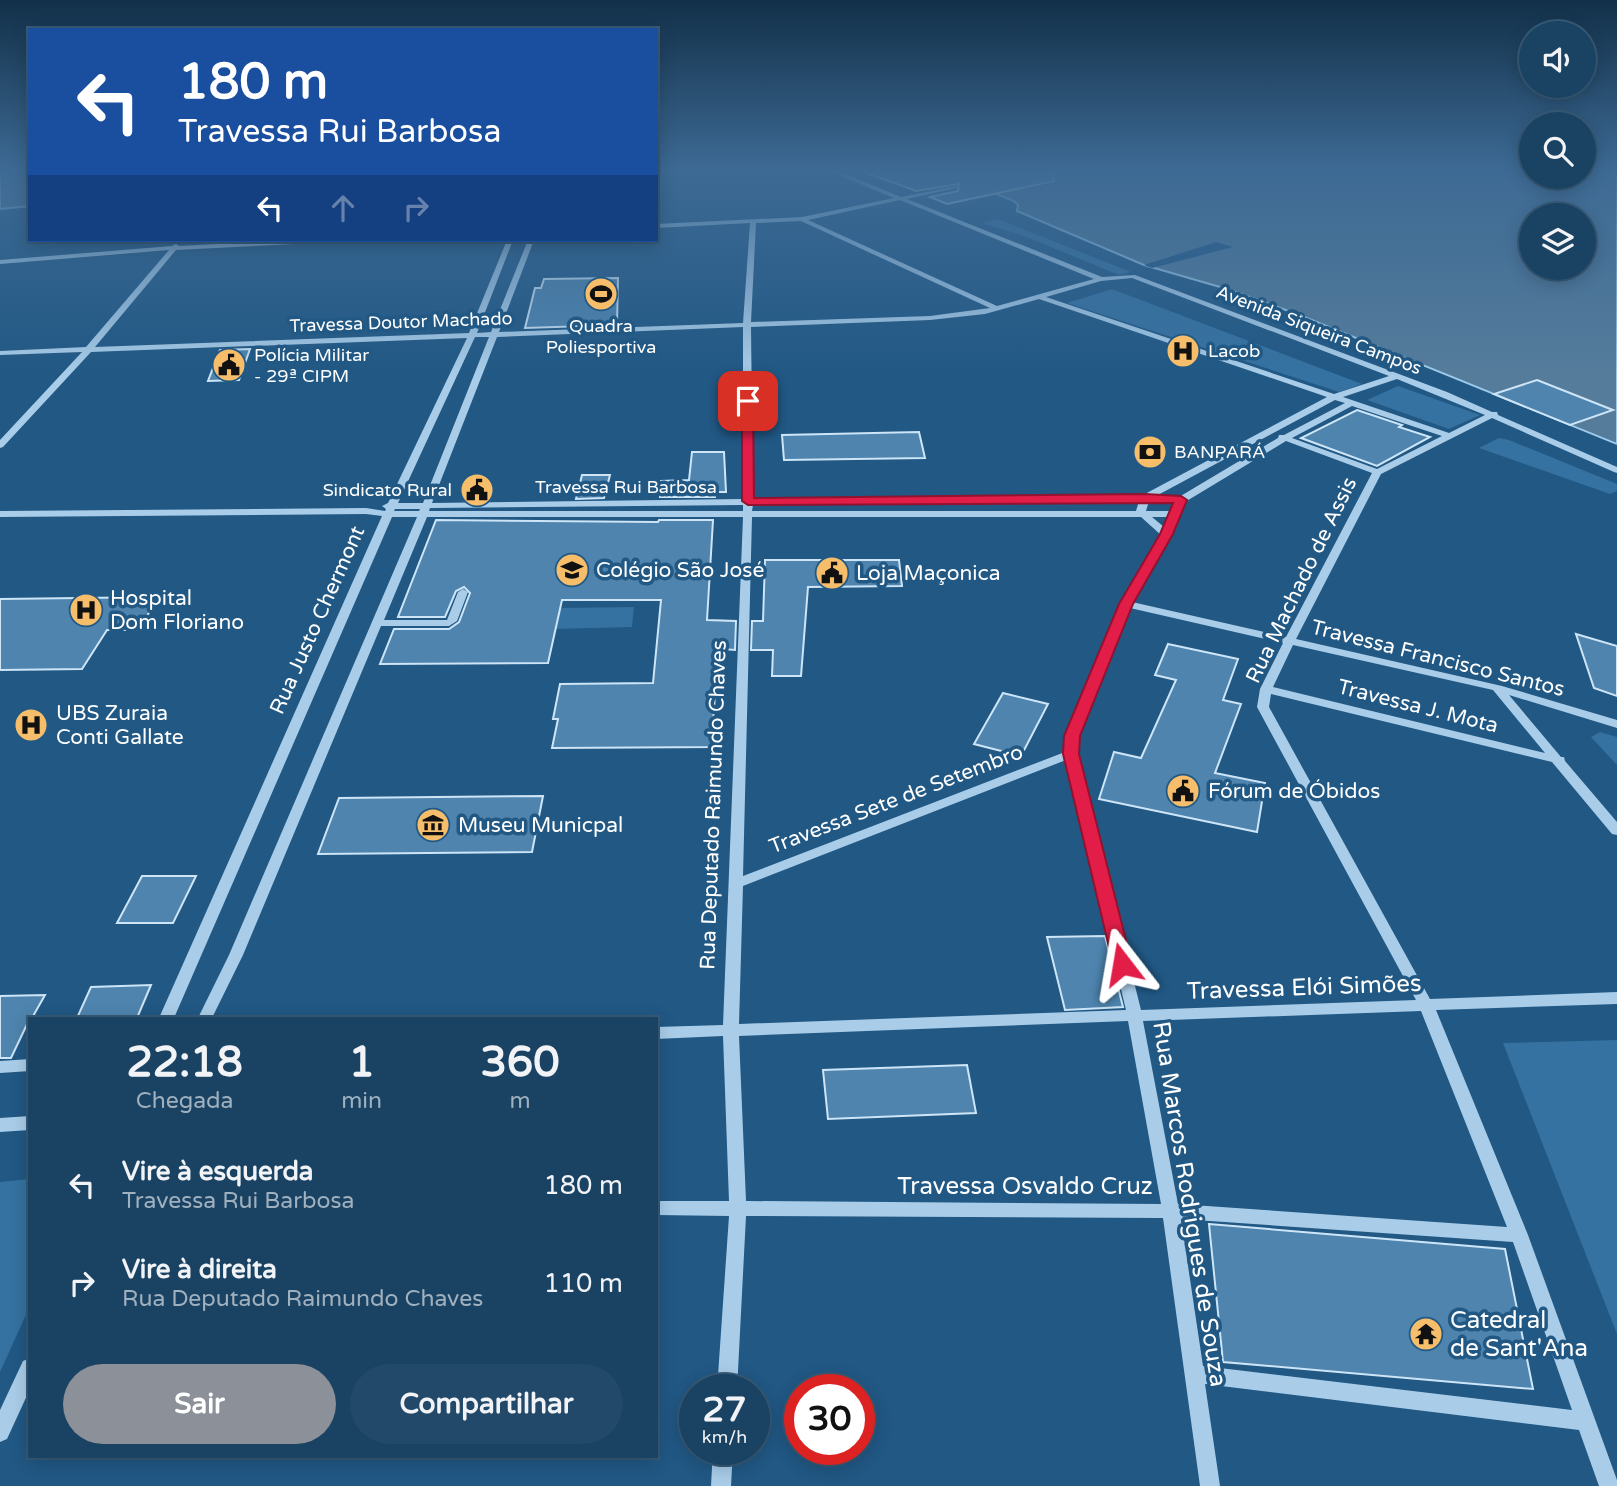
<!DOCTYPE html>
<html lang="pt">
<meta charset="utf-8">
<style>
body{margin:0;font-family:"Varela Round",sans-serif;background:#224969;color:#f1f3f6;height:100vh;display:flex;flex-direction:column;font-size:26px;white-space:nowrap}
*{box-sizing:border-box;margin:0}
p{font-size:23px;color:#9fb0be}
.icon{flex:none;width:38px;height:38px;fill:none;stroke:currentColor;stroke-width:2;stroke-linecap:round;stroke-linejoin:round}
.map{position:relative;flex:1;overflow:hidden}
.panel{position:absolute;left:28px;top:1017px;width:630px;height:441px;display:flex;flex-direction:column;background:#194263;border-radius:0px;box-shadow:0 4px 18px #0003,0 0 0 2px #375b78}
.panel>*{flex:none}
.banner{position:absolute;left:28px;top:28px;width:630px;height:214px;border-radius:0px;box-shadow:0 4px 18px #0003,0 0 0 2px #375b78;background:#1a4fa0;color:#fff;overflow:hidden}
.fabs{position:absolute;left:1519px;top:21px;display:grid;gap:14px}
.fabs a{display:grid;place-items:center;width:77px;height:77px;border-radius:50%;background:#194263;box-shadow:0 4px 18px #0003,0 0 0 2px #375b78;font-size:35px}
.speed{position:absolute;left:679px;top:1374px;display:flex;gap:14px;font-size:35px;font-weight:700;text-align:center}
.speed>*{display:grid;place-content:center;width:91px;height:91px;border-radius:50%;background:#194263;box-shadow:0 4px 18px #0003,0 0 0 2px #375b78;line-height:1}
.speed small{font-size:18px;font-weight:400}
.speed .limit{border:10px solid #d22;background:#fff;color:#111}
.pin{position:absolute;display:grid;place-items:center;width:60px;height:60px;color:#fff;margin:-30px;border-radius:14px;box-shadow:0 4px 10px #0006}
.me{position:absolute;width:77px;margin:-38px;rotate:346deg;stroke-linejoin:round;filter:drop-shadow(0 0 5px #0008)}
.turn{display:flex;align-items:center;gap:24px;height:147px;padding:0 35px;font-size:32px}
.turn .icon{width:91px;height:91px;stroke-width:2.5}
.turn b{display:block;font-size:49px;line-height:60px}
.lanes{display:flex;align-items:center;height:66px;padding:0 35px;background:#0003;justify-content:center;gap:35px;direction:ltr}
.lanes .off{opacity:.35}
.eta{display:flex;justify-content:space-evenly;align-items:center;height:119px;text-align:center}
.eta b{font-size:42px;font-weight:700;line-height:49px}
.button{display:flex;gap:14px;margin-top:auto;padding:14px 35px}
.button a{flex:1;height:80px;border-radius:42px;background:#8c9099;color:#fff;font-size:28px;font-weight:700;line-height:80px;text-align:center}
.button a+a{background:#224969;color:#f1f3f6}
ul{padding:0;list-style:none}
li{display:flex;align-items:center;gap:21px;height:98px;padding:0 35px}
li div{flex:1}
li b{display:block;font-size:26px}
li em{font-style:normal}
.map>svg:first-child{display:block}
</style>
<div class="map">
<svg width="1617" height="1486" viewBox="0 0 1617 1486">
<rect width="100%" height="100%" fill="#215884"/>
<g fill="#3572a1">
<path d="M 998,219 L 1131,272 L 1119,275 L 1024,236 L 982,223 Z"/>
<path d="M 1112,289 L 1362,384 L 1339,392 L 1067,303 Z"/>
<path d="M 1398,386 L 1480,415 L 1449,429 L 1367,400 Z"/>
<path d="M 1499,438 L 1509,440 L 1617,484 L 1617,491 L 1610,494 L 1479,448 Z"/>
<path d="M 634,607 L 632,627 L 554,629 L 557,608 Z"/>
<path d="M 1600,732 L 1617,737 L 1617,765 L 1591,737 Z"/>
<path d="M 1617,1040 L 1617,1334 L 1503,1043 Z"/>
<path d="M 30,1179 L 30,1306 L 0,1372 L 0,1182 Z"/>
</g>
<g fill="#557c9b" stroke="#9dcaea" stroke-width="2" fill-rule="evenodd">
<path d="M 9,169 L 30,169 L 30,206 L 0,209 L 0,171 Z"/>
<path d="M 933,169 L 1531,169 L 1531,177 L 1584,177 L 1584,169 L 1617,169 L 1617,444 L 1297,314 L 1227,289 L 1144,265 L 1017,211 L 1018,205 L 1014,201 ZM 1531,215 L 1584,215 L 1584,268 L 1531,268 Z"/>
</g>
<path fill="#215884" d="M 1216,242 L 1233,247 L 1152,268 L 1144,265 Z"/>
<g fill="#4e84ae" stroke="#cde5f7" stroke-width="2">
<path d="M 864,169 L 1053,169 L 1054,181 L 947,204 L 930,197 L 958,191 L 959,184 L 916,191 L 864,172 Z"/>
<path d="M 618,278 L 617,325 L 525,328 L 535,288 L 541,288 L 544,279 Z"/>
<path d="M 250,349 L 239,380 L 208,381 L 220,350 Z"/>
<path d="M 1537,380 L 1613,410 L 1570,425 L 1494,394 Z"/>
<path d="M 1357,410 L 1402,425 L 1399,427 L 1430,437 L 1377,466 L 1301,438 Z"/>
<path d="M 919,432 L 925,458 L 784,460 L 782,435 Z"/>
<path d="M 692,452 L 724,452 L 726,492 L 715,492 L 715,497 L 660,497 L 661,481 L 689,480 Z"/>
<path d="M 582,475 L 610,475 L 604,498 L 576,499 Z"/>
<path d="M 436,520 L 658,522 L 659,520 L 713,520 L 707,620 L 736,621 L 735,650 L 723,649 L 722,655 L 718,655 L 713,722 L 718,722 L 717,747 L 552,748 L 558,719 L 553,719 L 560,684 L 653,683 L 661,600 L 562,600 L 548,663 L 380,664 L 394,629 L 449,629 L 459,622 L 470,593 L 464,587 L 456,591 L 445,617 L 398,617 Z"/>
<path d="M 765,560 L 899,560 L 902,586 L 808,587 L 801,676 L 772,676 L 773,650 L 751,650 L 752,621 L 763,621 Z"/>
<path d="M 159,597 L 138,630 L 107,630 L 82,669 L 0,670 L 0,599 Z"/>
<path d="M 1576,634 L 1617,646 L 1617,696 L 1594,688 Z"/>
<path d="M 1168,644 L 1238,659 L 1223,700 L 1241,704 L 1215,773 L 1265,783 L 1257,832 L 1099,799 L 1114,752 L 1141,758 L 1176,680 L 1155,675 Z"/>
<path d="M 1003,693 L 1048,704 L 1021,756 L 974,744 Z"/>
<path d="M 543,796 L 532,852 L 318,854 L 339,798 Z"/>
<path d="M 142,876 L 196,876 L 173,923 L 117,923 Z"/>
<path d="M 1105,936 L 1123,1007 L 1065,1010 L 1047,937 Z"/>
<path d="M 151,985 L 137,1018 L 77,1018 L 91,987 Z"/>
<path d="M 45,995 L 32,1018 L 30,1018 L 11,1058 L 0,1058 L 0,996 Z"/>
<path d="M 967,1065 L 976,1113 L 828,1119 L 823,1070 Z"/>
<path d="M 1209,1224 L 1505,1249 L 1533,1389 L 1223,1362 Z"/>
</g>
<g fill="none" stroke-linecap="round" stroke-linejoin="round">
<g fill="#a9cde9" fill-rule="evenodd">
<path d="M 824,169 L 833,169 L 901,197 L 957,186 L 957,188 L 907,199 L 1102,277 L 1135,275 L 1447,392 L 1492,412 L 1497,412 L 1498,415 L 1617,467 L 1617,473 L 1614,472 L 1492,418 L 1381,474 L 1296,639 L 1502,686 L 1617,720 L 1617,728 L 1509,695 L 1561,757 L 1564,757 L 1565,761 L 1617,822 L 1617,835 L 1612,834 L 1552,762 L 1271,694 L 1269,707 L 1430,999 L 1617,992 L 1617,1004 L 1436,1010 L 1528,1235 L 1617,1480 L 1617,1486 L 1599,1486 L 1579,1430 L 1205,1384 L 1220,1486 L 1200,1486 L 1163,1218 L 746,1216 L 737,1390 L 717,1390 L 729,1216 L 656,1215 L 656,1201 L 729,1201 L 723,1036 L 656,1039 L 656,1027 L 723,1025 L 743,517 L 427,517 L 384,620 L 447,620 L 458,592 L 463,589 L 468,592 L 457,621 L 449,626 L 381,626 L 243,955 L 212,1018 L 198,1018 L 229,955 L 417,517 L 392,517 L 174,1018 L 159,1018 L 382,516 L 366,514 L 0,517 L 0,511 L 366,508 L 385,511 L 386,509 L 382,506 L 388,503 L 467,338 L 91,352 L 3,447 L 0,448 L 0,440 L 82,352 L 0,355 L 0,351 L 86,347 L 169,250 L 0,264 L 0,260 L 172,246 L 176,244 L 179,246 L 295,240 L 337,240 L 334,242 L 176,250 L 95,347 L 469,333 L 507,240 L 513,240 L 477,333 L 491,332 L 528,240 L 534,240 L 499,332 L 743,323 L 750,223 L 656,228 L 656,224 L 802,217 L 894,198 ZM 900,200 L 1094,279 L 997,306 L 808,220 ZM 801,221 L 990,308 L 930,316 L 751,322 L 756,223 ZM 1132,278 L 1389,376 L 1334,394 L 1046,297 L 1101,281 ZM 1039,299 L 1327,397 L 1143,495 L 753,499 L 751,327 L 930,320 L 985,314 ZM 743,327 L 743,499 L 432,503 L 497,337 ZM 475,337 L 489,337 L 423,503 L 398,503 ZM 1397,379 L 1485,415 L 1449,433 L 1343,397 ZM 1335,400 L 1345,403 L 1284,435 L 1279,435 L 1278,438 L 1179,497 L 1156,496 ZM 1352,406 L 1442,436 L 1377,469 L 1292,438 ZM 1286,441 L 1372,473 L 1286,637 L 1132,602 L 1171,534 L 1185,502 ZM 1139,501 L 1136,511 L 752,511 L 753,505 ZM 1149,501 L 1175,503 L 1171,511 L 1146,511 ZM 743,505 L 743,511 L 429,511 L 430,508 ZM 395,509 L 420,509 L 419,511 L 394,511 ZM 752,517 L 1141,517 L 1161,535 L 1121,604 L 1070,723 L 1065,752 L 743,876 ZM 1152,517 L 1169,517 L 1164,527 ZM 1130,608 L 1283,643 L 1260,689 L 1257,707 L 1416,1000 L 1141,1010 L 1077,754 L 1082,723 ZM 1293,645 L 1493,690 L 1545,753 L 1273,687 ZM 1066,760 L 1126,1010 L 739,1024 L 743,886 ZM 1421,1011 L 1507,1227 L 1178,1204 L 1143,1021 ZM 1128,1021 L 1161,1204 L 746,1201 L 739,1036 ZM 1181,1219 L 1513,1242 L 1572,1410 L 1203,1366 Z"/>
<path d="M 30,1059 L 30,1071 L 0,1073 L 0,1061 Z"/>
<path d="M 30,1116 L 30,1130 L 0,1132 L 0,1118 Z"/>
<path d="M 30,1358 L 30,1389 L 7,1439 L 0,1442 L 0,1410 L 23,1361 Z"/>
<path d="M 713,1449 L 733,1449 L 731,1486 L 711,1486 Z"/>
</g>
</g>
<linearGradient id="sky" x2="0" y2="1"><stop stop-color="#123049"/><stop offset="0.45" stop-color="#3d6a94"/><stop offset="1" stop-color="#3d6a94" stop-opacity="0"/></linearGradient>
<rect width="1617" height="377" fill="url(#sky)"/>
<path fill="#e11d48" stroke="#92132f" stroke-width="2" d="M 748,398 L 753,401 L 754,498 L 1145,494 L 1181,496 L 1187,500 L 1173,534 L 1133,604 L 1080,736 L 1079,754 L 1132,964 L 1129,969 L 1115,969 L 1113,964 L 1063,754 L 1064,736 L 1119,604 L 1160,534 L 1173,503 L 748,505 L 742,501 L 742,401 Z"/>
<defs>
<symbol id="stadium-disc" viewBox="-11 -11 22 22"><circle r="9.5" fill="#f6bd6a" stroke="#215884"/><path d="M0-5a6.5 5 0 1 0 0 10a6.5 5 0 1 0 0-10ZM-3.5-1.8h7v3.6h-7Z" fill="#111"/></symbol>
<symbol id="hospital-disc" viewBox="-11 -11 22 22"><circle r="9.5" fill="#f6bd6a" stroke="#215884"/><path d="M-5-5h3v3.5h4V-5h3V5h-3V1.5h-4V5h-3Z" fill="#111"/></symbol>
<symbol id="civic-disc" viewBox="-11 -11 22 22"><circle r="9.5" fill="#f6bd6a" stroke="#215884"/><path d="M-.6-6.5H3V-4.5H.6V-3L4-1V1h2V6H-6V1h2V-1L-.6-3ZM-1.2 2.5V6h2.4V2.5Z" fill="#111"/></symbol>
<symbol id="bank-disc" viewBox="-11 -11 22 22"><circle r="9.5" fill="#f6bd6a" stroke="#215884"/><path d="M-6-4H6V4H-6ZM0-2.3a2.3 2.3 0 1 0 0 4.6a2.3 2.3 0 1 0 0-4.6Z" fill="#111"/></symbol>
<symbol id="school-disc" viewBox="-11 -11 22 22"><circle r="9.5" fill="#f6bd6a" stroke="#215884"/><path d="M0-5L7-2L0 1L-7-2ZM-4 1L0 2.5L4 1V4Q0 6-4 4Z" fill="#111"/></symbol>
<symbol id="museum-disc" viewBox="-11 -11 22 22"><circle r="9.5" fill="#f6bd6a" stroke="#215884"/><path d="M0-6L6-3V-2H-6V-3ZM-5-1h2V3h-2ZM-1-1h2V3h-2ZM3-1h2V3H3ZM-6 4H6V6H-6Z" fill="#111"/></symbol>
<symbol id="temple-disc" viewBox="-11 -11 22 22"><circle r="9.5" fill="#f6bd6a" stroke="#215884"/><path d="M0-6L5-2H3V0L6.5 2.5H4V6H1.5V3h-3V6H-4V2.5H-6.5L-3 0V-2H-5Z" fill="#111"/></symbol>
</defs>
<g fill-rule="evenodd">
<use href="#stadium-disc" x="582" y="275" width="38" height="38"/>
<use href="#hospital-disc" x="1164" y="332" width="38" height="38"/>
<use href="#civic-disc" x="210" y="346" width="38" height="38"/>
<use href="#bank-disc" x="1131" y="433" width="38" height="38"/>
<use href="#civic-disc" x="458" y="471" width="38" height="38"/>
<use href="#school-disc" x="553" y="551" width="38" height="38"/>
<use href="#civic-disc" x="813" y="554" width="38" height="38"/>
<use href="#hospital-disc" x="67" y="591" width="38" height="38"/>
<use href="#hospital-disc" x="12" y="706" width="38" height="38"/>
<use href="#civic-disc" x="1164" y="772" width="38" height="38"/>
<use href="#museum-disc" x="414" y="806" width="38" height="38"/>
<use href="#temple-disc" x="1407" y="1315" width="38" height="38"/>
</g>
<g text-anchor="middle" stroke-width="7" stroke-linejoin="round" paint-order="stroke">
<g font-size="18" fill="#fff" stroke="#215884">
<text transform="translate(401 322) rotate(-2)" y="6">Travessa Doutor Machado</text>
<text transform="translate(1319 330) rotate(21)" y="6">Avenida Siqueira Campos</text>
<text x="626" y="493">Travessa Rui Barbosa</text>
</g>
<g font-size="18" fill="#fff" stroke="#215884" text-anchor="start">
<text x="601" y="332" text-anchor="middle">Quadra<tspan x="601" dy="21">Poliesportiva</tspan></text>
<text x="1208" y="357">Lacob</text>
<text x="254" y="361">Polícia Militar<tspan x="254" dy="21">- 29ª CIPM</tspan></text>
<text x="1174" y="458">BANPARÁ</text>
<text x="452" y="496" text-anchor="end">Sindicato Rural</text>
</g>
<g font-size="21" fill="#fff" stroke="#215884" text-anchor="start">
<text x="596" y="577">Colégio São José</text>
<text x="856" y="580">Loja Maçonica</text>
<text x="110" y="605">Hospital<tspan x="110" dy="24">Dom Floriano</tspan></text>
<text x="56" y="720">UBS Zuraia<tspan x="56" dy="24">Conti Gallate</tspan></text>
<text x="1208" y="798">Fórum de Óbidos</text>
<text x="458" y="832">Museu Municpal</text>
</g>
<g font-size="21" fill="#fff" stroke="#215884">
<text transform="translate(1301 580) rotate(-64)" y="7">Rua Machado de Assis</text>
<text transform="translate(317 620) rotate(-66)" y="7">Rua Justo Chermont</text>
<text transform="translate(1438 658) rotate(14)" y="7">Travessa Francisco Santos</text>
<text transform="translate(1418 706) rotate(14)" y="7">Travessa J. Mota</text>
<text transform="translate(896 799) rotate(-21)" y="7">Travessa Sete de Setembro</text>
<text transform="translate(713 805) rotate(-88)" y="7">Rua Deputado Raimundo Chaves</text>
</g>
<g font-size="24" fill="#fff" stroke="#215884">
<text transform="translate(1304 987) rotate(-2)" y="8">Travessa Elói Simões</text>
<text x="1025" y="1194">Travessa Osvaldo Cruz</text>
<text transform="translate(1190 1204) rotate(81)" y="8">Rua Marcos Rodrigues de Souza</text>
</g>
<g font-size="24" fill="#fff" stroke="#215884" text-anchor="start">
<text x="1450" y="1328">Catedral<tspan x="1450" dy="28">de Sant'Ana</tspan></text>
</g>
</g>
</svg>
<div class="fabs">
<a><svg class="icon" aria-label="sound" viewBox="0 0 24 24"><path d="M4 9h4l5-4v14l-5-4H4zM17 9q2 3 0 6"/></svg></a>
<a><svg class="icon" aria-label="search" viewBox="0 0 24 24"><circle cx="10" cy="10" r="6"/><path d="M15 15l6 6"/></svg></a>
<a><svg class="icon" aria-label="layers" viewBox="0 0 24 24"><path d="M12 4l9 5-9 5-9-5zM3 14l9 5 9-5"/></svg></a>
</div>
<div class="speed"><div>27<small>km/h</small></div><div class="limit">30</div></div>
<div class="pin" style="left:748px;top:401px;background:#d93025"><svg class="icon" aria-label="arrive" viewBox="0 0 24 24"><path d="M6 21V4h12l-3 4 3 4H6"/></svg></div>
<svg class="me" style="left:1122px;top:964px" viewBox="-20 -20 40 40"><path d="M0-17L14 15 0 8-14 15z" fill="#e11d48" stroke="#fff" stroke-width="4"/></svg>
<div class="banner">
<div class="turn"><svg class="icon" aria-label="left" viewBox="0 0 24 24"><path d="M17 20v-9H6M10 6l-5 5 5 5"/></svg><div><b>180 m</b>Travessa Rui Barbosa</div></div>
<div class="lanes"><svg class="icon" aria-label="left" viewBox="0 0 24 24"><path d="M17 20v-9H6M10 6l-5 5 5 5"/></svg><svg class="icon off" aria-label="ahead" viewBox="0 0 24 24"><path d="M12 20V5M6 11l6-6 6 6"/></svg><svg class="icon off" aria-label="right" viewBox="0 0 24 24"><path d="M7 20v-9h11M14 6l5 5-5 5"/></svg></div>
</div>
<section class="panel">
<div class="eta">
<div><b>22:18</b><p>Chegada</p></div>
<div><b>1</b><p>min</p></div>
<div><b>360</b><p>m</p></div>
</div>
<ul>
<li><svg class="icon" aria-label="left" viewBox="0 0 24 24"><path d="M17 20v-9H6M10 6l-5 5 5 5"/></svg><div><b>Vire à esquerda</b><p>Travessa Rui Barbosa</p></div><em>180 m</em></li>
<li><svg class="icon" aria-label="right" viewBox="0 0 24 24"><path d="M7 20v-9h11M14 6l5 5-5 5"/></svg><div><b>Vire à direita</b><p>Rua Deputado Raimundo Chaves</p></div><em>110 m</em></li>
</ul>
<div class="button"><a>Sair</a><a>Compartilhar</a></div>
</section>
</div>
